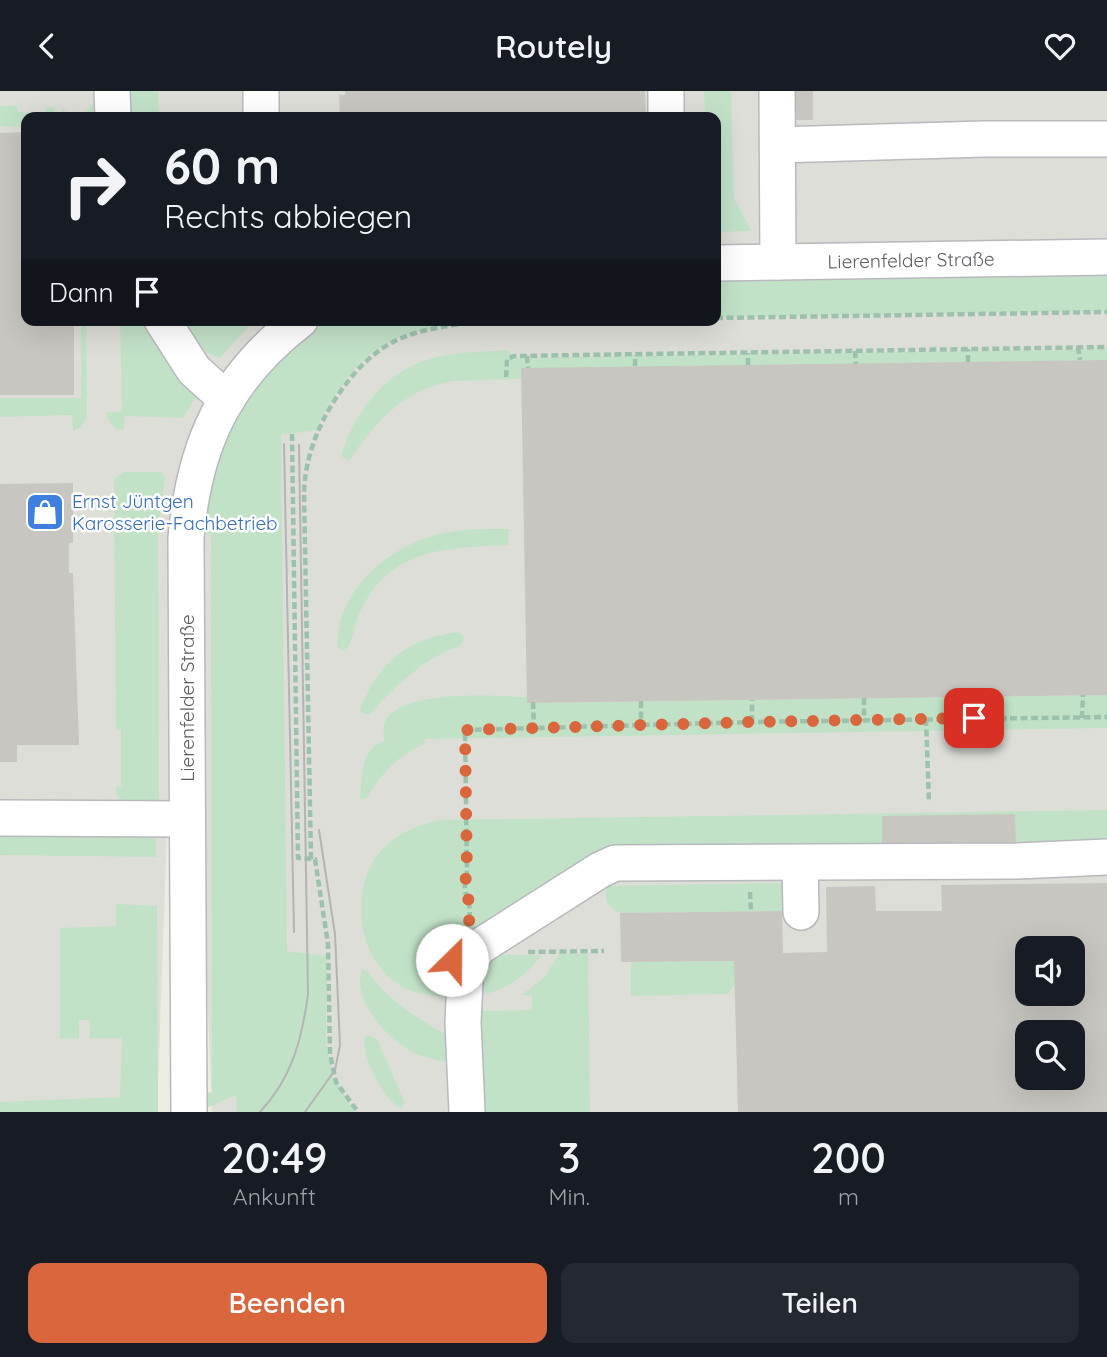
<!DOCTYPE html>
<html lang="de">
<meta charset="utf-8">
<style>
body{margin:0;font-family:Quicksand,sans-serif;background:#242831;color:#f1f3f6;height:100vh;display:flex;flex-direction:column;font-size:26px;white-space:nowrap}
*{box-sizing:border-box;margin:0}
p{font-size:23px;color:#9ea1a6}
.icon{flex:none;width:38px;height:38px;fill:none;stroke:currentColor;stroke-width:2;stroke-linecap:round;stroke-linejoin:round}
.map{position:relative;height:1021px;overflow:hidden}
.side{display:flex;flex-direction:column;background:#171b24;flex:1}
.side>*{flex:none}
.banner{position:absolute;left:21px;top:21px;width:700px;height:214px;border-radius:14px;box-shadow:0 7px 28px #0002;background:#171b24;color:#f1f3f6;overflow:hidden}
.controls{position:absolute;left:1015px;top:845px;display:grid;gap:14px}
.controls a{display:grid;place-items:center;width:70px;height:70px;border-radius:14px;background:#171b24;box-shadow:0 7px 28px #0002;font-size:35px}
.pin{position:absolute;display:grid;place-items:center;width:60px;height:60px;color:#fff;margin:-30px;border-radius:14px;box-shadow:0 4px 10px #0006}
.me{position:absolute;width:77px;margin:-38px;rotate:23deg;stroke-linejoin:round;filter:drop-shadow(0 0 5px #0008)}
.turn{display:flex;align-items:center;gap:24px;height:147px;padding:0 28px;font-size:32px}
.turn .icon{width:91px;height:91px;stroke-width:2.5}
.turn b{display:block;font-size:49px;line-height:60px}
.then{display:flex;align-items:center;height:66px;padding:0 28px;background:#0003;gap:14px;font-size:26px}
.eta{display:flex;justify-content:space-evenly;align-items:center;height:119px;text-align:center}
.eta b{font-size:42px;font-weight:600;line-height:49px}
.action{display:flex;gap:14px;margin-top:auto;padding:14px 28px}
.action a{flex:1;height:80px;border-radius:14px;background:#d9663d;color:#fff;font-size:28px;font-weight:600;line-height:80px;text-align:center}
.action a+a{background:#242831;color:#f1f3f6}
header{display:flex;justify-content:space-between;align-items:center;height:91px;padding:0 28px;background:#171b24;font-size:32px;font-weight:600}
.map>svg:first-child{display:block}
</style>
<header><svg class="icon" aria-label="back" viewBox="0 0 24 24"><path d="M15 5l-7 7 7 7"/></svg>Routely<svg class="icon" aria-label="heart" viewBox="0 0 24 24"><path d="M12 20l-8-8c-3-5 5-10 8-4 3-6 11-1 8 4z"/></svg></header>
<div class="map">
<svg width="1107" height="1021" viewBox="0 0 1107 1021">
<rect width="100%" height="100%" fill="#edece3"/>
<g fill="#deded8" fill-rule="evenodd">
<path d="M 0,0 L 1107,0 L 1107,154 L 716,161 L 716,26 L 26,26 L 26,229 L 276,229 L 178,426 L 157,1021 L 0,1021 Z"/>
<path d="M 1107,169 L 1107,1021 L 212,1021 L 189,445 L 312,229 L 716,229 L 716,176 ZM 1027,858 L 1073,858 L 1073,903 L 1027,903 ZM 1027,942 L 1073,942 L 1073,987 L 1027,987 Z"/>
</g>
<g fill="#c2e2c8">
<path d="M 127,0 L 158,0 L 159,26 L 170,26 L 127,26 Z"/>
<path d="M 704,0 L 731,0 L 734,108 L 752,140 L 716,141 L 716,26 L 705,26 Z"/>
<path d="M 92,14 L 98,15 L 98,26 L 64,26 L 62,16 L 67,22 L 85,22 Z"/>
<path d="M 0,15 L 17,15 L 18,21 L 45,22 L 47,16 L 54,16 L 55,26 L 26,26 L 26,36 L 0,35 Z"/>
<path d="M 1107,185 L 1107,220 L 716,226 L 716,191 Z"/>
<path d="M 81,229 L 86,229 L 87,326 L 82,335 L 73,340 L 72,324 L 0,326 L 0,307 L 81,307 Z"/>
<path d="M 120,229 L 145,229 L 196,306 L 183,327 L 125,325 L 124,338 L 117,339 L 109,330 L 106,322 L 122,320 Z"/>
<path d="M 182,229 L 254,229 L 220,267 L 206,261 Z"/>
<path d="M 318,229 L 477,229 C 451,234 423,238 398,247 C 361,260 331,305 316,339 L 281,344 L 287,860 L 327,865 L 326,950 L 332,984 L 355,1021 L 237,1021 L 236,1004 L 202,1019 L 202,1003 L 212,1001 L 211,443 L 194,442 L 197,416 L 248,295 L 310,234 Z"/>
<path d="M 1107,258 L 1107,269 L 454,290 C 405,298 379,327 352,366 L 348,370 L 341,365 C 355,318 391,273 442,265 C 463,261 485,261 507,259 L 516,267 Z"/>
<path d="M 124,381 L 161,381 L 165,387 L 158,439 L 159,713 L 121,710 L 117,704 L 116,696 L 121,696 L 121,639 L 116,638 L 114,388 Z"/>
<path d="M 509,438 L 508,454 C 446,457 390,457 360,521 C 354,533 354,553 343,560 L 337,555 C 339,496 389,454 444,442 C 465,437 487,438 509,438 Z"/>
<path d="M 459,541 L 465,547 L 460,555 C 425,565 394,597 369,624 L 362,622 L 360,618 C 380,570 408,547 459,541 Z"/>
<path d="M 1107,604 L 1107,637 L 425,648 L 424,653 C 397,666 382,681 367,707 L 360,708 C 362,685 360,659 384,650 C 384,645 383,638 384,634 C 394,597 498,605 527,606 L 527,612 Z"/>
<path d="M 1107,719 L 1107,758 L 568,788 L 449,865 L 449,906 C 433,904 415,904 401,895 C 380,883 365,857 362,833 C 356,775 384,740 441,729 Z"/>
<path d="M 0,742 L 156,742 L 156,766 L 0,764 Z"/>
<path d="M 782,792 L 786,795 L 785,815 L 782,820 L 620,822 C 607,816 604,809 607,795 Z"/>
<path d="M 116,813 L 157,815 L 158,1021 L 0,1021 L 0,1011 L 120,1006 L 122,947 L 90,947 L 90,929 L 79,929 L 79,947 L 60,948 L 60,837 L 116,835 Z"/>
<path d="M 559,863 L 588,863 L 590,1021 L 476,1021 L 474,920 L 532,919 L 532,905 L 521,904 L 544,887 Z"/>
<path d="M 495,864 L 542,864 C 525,886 507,898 479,905 L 487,870 Z"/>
<path d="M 734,870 L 735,893 L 728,903 L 631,905 L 631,871 Z"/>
<path d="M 362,878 C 371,880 374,890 381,897 C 401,917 424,932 449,945 L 450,967 L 445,971 L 441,970 C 430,967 418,965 409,959 C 384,944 352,909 362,878 Z"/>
<path d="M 368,944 L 377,948 L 405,1012 L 401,1017 C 385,1011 359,963 365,946 Z"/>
</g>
<g fill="#c8c6c0" fill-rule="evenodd">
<path d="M 345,0 L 645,0 L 646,26 L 340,26 L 339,4 L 345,4 Z"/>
<rect x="787" y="0" width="26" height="29"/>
<path d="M 704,22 L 704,26 L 685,26 L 685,23 Z"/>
<path d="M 26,41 L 26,229 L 74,229 L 74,304 L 0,304 L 0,42 Z"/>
<path d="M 1107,269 L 1107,604 L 527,612 L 521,277 Z"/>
<path d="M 73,392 L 73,452 L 69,452 L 69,482 L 73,482 L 79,654 L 17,654 L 17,671 L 0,671 L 0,393 Z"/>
<path d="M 1015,723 L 1016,756 L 882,757 L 882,725 Z"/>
<path d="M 1107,792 L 1107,1021 L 738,1021 L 734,870 L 621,871 L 620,822 L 782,820 L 783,862 L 827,861 L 826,796 L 875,795 L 876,820 L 942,820 L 941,794 ZM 1027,858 L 1073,858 L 1073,903 L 1027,903 ZM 1027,942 L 1073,942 L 1073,987 L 1027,987 Z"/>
</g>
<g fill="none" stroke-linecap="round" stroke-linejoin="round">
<defs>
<g id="minor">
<path d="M 112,0 L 113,26"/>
<path d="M 261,0 L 261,26"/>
<path d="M 666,0 L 666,26"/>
<path d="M 777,0 L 778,171"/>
<path d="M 778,54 L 984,48 L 1107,48"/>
<path d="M 716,172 L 1107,166"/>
<path d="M 162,229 L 194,279 L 227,309"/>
<path d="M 0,727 L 187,728"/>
<path d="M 800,772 L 801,821"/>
<path d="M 189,1021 L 186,447 C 194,353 225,287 300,229"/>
<path d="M 467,1021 L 463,931 L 465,889 L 469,871 L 479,856 L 600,779 L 615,772 L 1017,770 L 1107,766"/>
</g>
</defs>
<use href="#minor" stroke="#b8b9be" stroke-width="38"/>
<g stroke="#9cc2ae" stroke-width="4.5" stroke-dasharray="7 3.5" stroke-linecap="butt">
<path d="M 716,227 L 1107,221"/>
<path d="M 1078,256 L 1080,269"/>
<path d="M 855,260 L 856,273"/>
<path d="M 527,265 L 528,277"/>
<path d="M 968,271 L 968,258"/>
<path d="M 748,274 L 748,262"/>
<path d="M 635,275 L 635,264"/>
<path d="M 506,286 L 507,268 L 514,265 L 1107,256"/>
<path d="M 292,343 L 298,767 L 315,768 L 328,853 L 330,963 L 336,991 L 358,1021"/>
<path d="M 974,605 L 974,627"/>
<path d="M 864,607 L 864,630"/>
<path d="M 641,610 L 641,633"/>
<path d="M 533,611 L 534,637"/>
<path d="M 1082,627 L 1083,604"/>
<path d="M 926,628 L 929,712"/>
<path d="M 752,631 L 752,609"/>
<path d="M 311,768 L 304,402 C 305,368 317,336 336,307 C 351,284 369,264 393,251 C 445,224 547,230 606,229"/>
<path d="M 750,801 L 751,821"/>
<path d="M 469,828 C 473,809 460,806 467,783 L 465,639 L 752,631 L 1107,626"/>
<path d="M 528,861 L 604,860"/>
</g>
<use href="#minor" stroke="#fff" stroke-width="35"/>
<g stroke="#b3b4b4" stroke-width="2">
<path d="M 284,353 L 294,841"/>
<path d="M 260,1021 C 292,987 302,948 308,903 L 299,354"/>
<path d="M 305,1021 L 335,979 L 340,954 L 335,843 L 319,739"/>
</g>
</g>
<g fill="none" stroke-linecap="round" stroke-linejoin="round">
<path stroke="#d9663d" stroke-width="12" stroke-dasharray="0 21.6" d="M 452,869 C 455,852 469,839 471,821 C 472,806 460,806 467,783 L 465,639 L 752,631 L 974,627"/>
</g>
<defs>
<symbol id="shop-square" viewBox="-11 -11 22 22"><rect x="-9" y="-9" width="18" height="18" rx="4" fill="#3f7fe0" stroke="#fff"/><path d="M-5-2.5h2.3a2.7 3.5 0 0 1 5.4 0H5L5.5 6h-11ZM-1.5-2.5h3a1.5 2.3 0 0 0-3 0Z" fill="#fff"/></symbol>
</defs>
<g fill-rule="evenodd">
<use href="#shop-square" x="23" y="399" width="44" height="44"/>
</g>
<g text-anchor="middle" stroke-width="5" stroke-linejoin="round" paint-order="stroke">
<g font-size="19" fill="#5b5d62" stroke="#fff">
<text transform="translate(911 169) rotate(-1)" y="7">Lierenfelder Straße</text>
<text transform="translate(187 607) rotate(-90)" y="7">Lierenfelder Straße</text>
</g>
<g font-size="19" fill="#366cbe" stroke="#fff" text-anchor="start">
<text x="72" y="417">Ernst Jüntgen<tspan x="72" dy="22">Karosserie-Fachbetrieb</tspan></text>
</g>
</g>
</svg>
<div class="controls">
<a><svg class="icon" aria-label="sound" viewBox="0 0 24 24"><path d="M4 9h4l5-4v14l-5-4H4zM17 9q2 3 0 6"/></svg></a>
<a><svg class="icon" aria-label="search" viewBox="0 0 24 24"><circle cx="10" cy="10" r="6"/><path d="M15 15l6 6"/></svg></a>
</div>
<div class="pin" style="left:974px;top:627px;background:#d93025"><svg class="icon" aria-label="arrive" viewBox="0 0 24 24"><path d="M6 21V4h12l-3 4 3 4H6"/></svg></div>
<svg class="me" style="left:452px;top:869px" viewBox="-20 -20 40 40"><circle r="19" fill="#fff"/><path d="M0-13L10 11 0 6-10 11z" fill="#d9663d"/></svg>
<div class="banner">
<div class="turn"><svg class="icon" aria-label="right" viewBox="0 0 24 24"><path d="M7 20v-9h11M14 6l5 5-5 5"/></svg><div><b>60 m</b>Rechts abbiegen</div></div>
<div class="then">Dann<svg class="icon" aria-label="arrive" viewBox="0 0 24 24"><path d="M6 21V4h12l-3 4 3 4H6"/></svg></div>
</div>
</div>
<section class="side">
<div class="eta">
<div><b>20:49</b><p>Ankunft</p></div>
<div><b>3</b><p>Min.</p></div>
<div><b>200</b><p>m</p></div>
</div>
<div class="action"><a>Beenden</a><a>Teilen</a></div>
</section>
